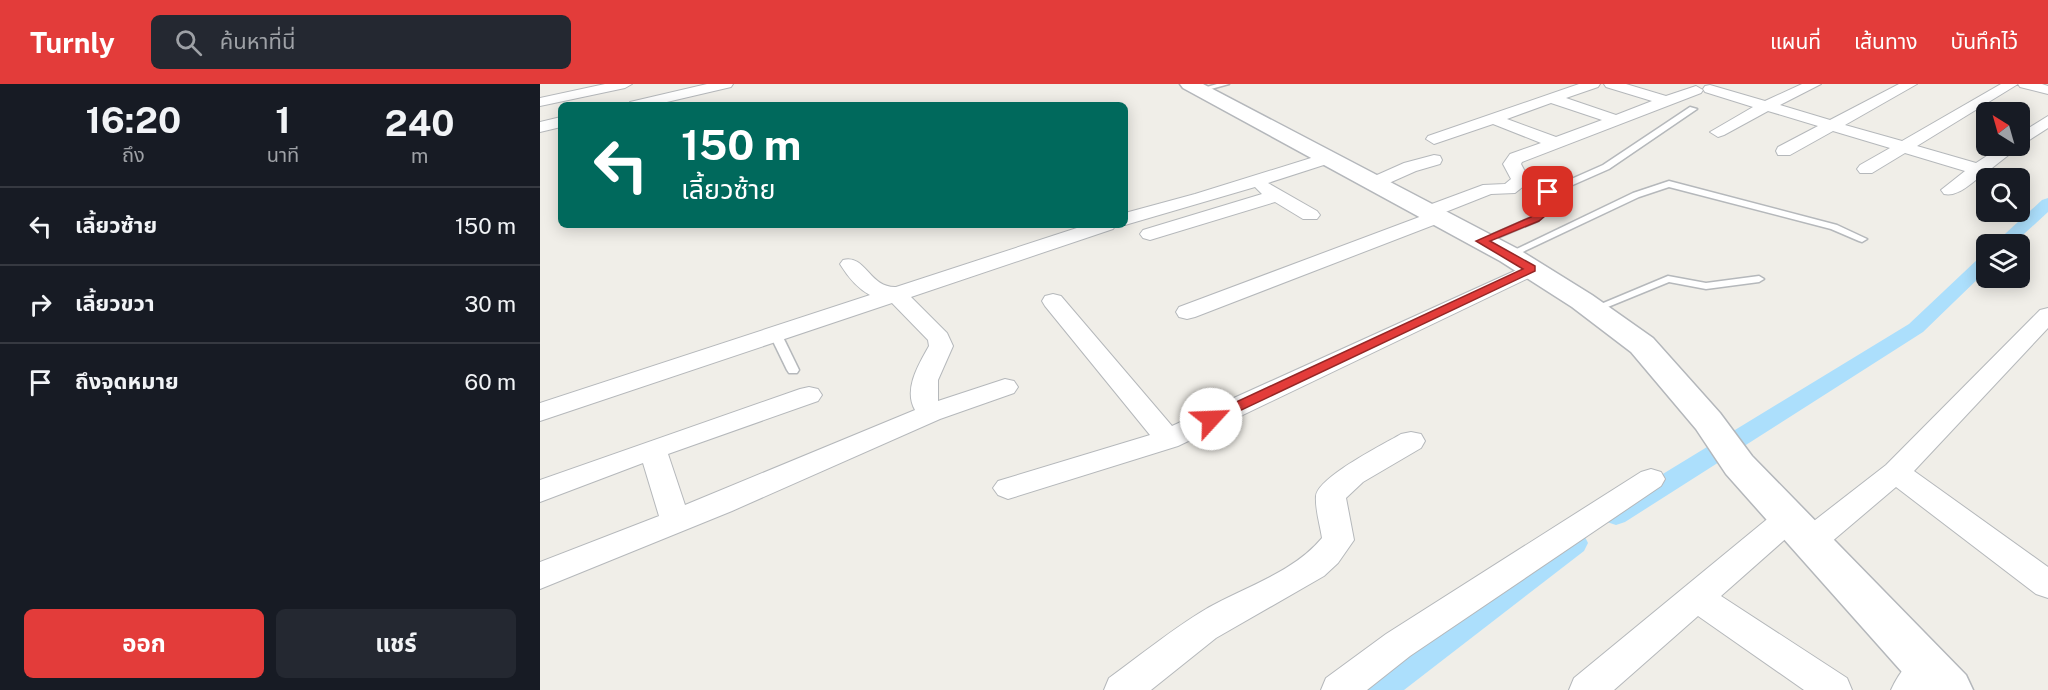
<!DOCTYPE html>
<html lang="th">
<meta charset="utf-8">
<style>
body{margin:0;font-family:"Public Sans","Noto Sans Thai",sans-serif;background:#242831;color:#f1f3f6;height:100vh;display:flex;flex-direction:column;font-size:22px;white-space:nowrap}
*{box-sizing:border-box;margin:0}
p{font-size:20px;color:#9ea1a6}
.icon{flex:none;width:33px;height:33px;fill:none;stroke:currentColor;stroke-width:2;stroke-linecap:round;stroke-linejoin:round}
.map{position:relative;flex:1;overflow:hidden}
.details{display:flex;flex-direction:column;background:#171b24;width:540px}
.details>*{flex:none}
.guide{position:absolute;left:18px;top:18px;width:570px;height:126px;border-radius:9px;box-shadow:0 3px 15px #0003;background:#00695c;color:#fff;overflow:hidden}
.needle{width:39px;rotate:323deg}
.buttons{position:absolute;left:1436px;top:18px;display:grid;gap:12px}
.buttons a{display:grid;place-items:center;width:54px;height:54px;border-radius:9px;background:#171b24;box-shadow:0 3px 15px #0003;font-size:30px}
.pin{position:absolute;display:grid;place-items:center;width:51px;height:51px;color:#fff;margin:-26px;border-radius:12px;box-shadow:0 3px 9px #0006}
.me{position:absolute;width:66px;margin:-33px;rotate:65deg;stroke-linejoin:round;filter:drop-shadow(0 0 4px #0008)}
.turn{display:flex;align-items:center;gap:21px;height:126px;padding:0 24px;font-size:27px}
.turn .icon{width:78px;height:78px;stroke-width:2.5}
.turn b{display:block;font-size:42px;line-height:51px}
.eta{display:flex;justify-content:space-evenly;align-items:center;height:102px;text-align:center}
.eta b{font-size:36px;font-weight:700;line-height:42px}
.primary-button{display:flex;gap:12px;margin-top:auto;padding:12px 24px}
.primary-button a{flex:1;height:69px;border-radius:9px;background:#e33c3a;color:#fff;font-size:24px;font-weight:700;line-height:69px;text-align:center}
.primary-button a+a{background:#242831;color:#f1f3f6}
ul{padding:0;list-style:none}
li{display:flex;align-items:center;gap:18px;height:78px;padding:0 24px;border-top:2px solid #363941}
li div{flex:1}
li b{display:block;font-size:22px}
li em{font-style:normal}
header{display:flex;align-items:center;gap:36px;box-sizing:border-box;height:84px;padding:0 30px;background:#e33c3a;color:#fff}
header strong{font-size:28px}
nav{display:flex;gap:33px;margin-inline-start:auto;font-size:21px}
.search{width:420px;height:54px;background:#242831;display:flex;align-items:center;gap:15px;box-sizing:border-box;padding:0 21px;border-radius:9px;color:#9ea1a6;font-size:22px}
main{display:flex;flex:1;min-height:0}
.map>svg:first-child{display:block}
</style>
<header>
<strong>Turnly</strong>
<div class="search"><svg class="icon" aria-label="search" viewBox="0 0 24 24"><circle cx="10" cy="10" r="6"/><path d="M15 15l6 6"/></svg>ค้นหาที่นี่</div>
<nav><a>แผนที่</a><a>เส้นทาง</a><a>บันทึกไว้</a></nav>
</header>
<main>
<section class="details">
<div class="eta">
<div><b>16:20</b><p>ถึง</p></div>
<div><b>1</b><p>นาที</p></div>
<div><b>240</b><p>m</p></div>
</div>
<ul>
<li><svg class="icon" aria-label="left" viewBox="0 0 24 24"><path d="M17 20v-9H6M10 6l-5 5 5 5"/></svg><div><b>เลี้ยวซ้าย</b></div><em>150 m</em></li>
<li><svg class="icon" aria-label="right" viewBox="0 0 24 24"><path d="M7 20v-9h11M14 6l5 5-5 5"/></svg><div><b>เลี้ยวขวา</b></div><em>30 m</em></li>
<li><svg class="icon" aria-label="arrive" viewBox="0 0 24 24"><path d="M6 21V4h12l-3 4 3 4H6"/></svg><div><b>ถึงจุดหมาย</b></div><em>60 m</em></li>
</ul>
<div class="primary-button"><a>ออก</a><a>แชร์</a></div>
</section>
<div class="map">
<svg width="1508" height="606" viewBox="0 0 1508 606">
<rect width="100%" height="100%" fill="#f0eee8"/>
<g fill="none" stroke-linecap="round" stroke-linejoin="round">
<g fill="#acdffc" fill-rule="evenodd">
<path d="M 1508,114 L 1508,128 L 1473,160 L 1454,160 L 1502,116 Z"/>
<path d="M 1446,172 L 1446,187 L 1383,248 L 1085,438 L 1076,441 L 1067,438 L 1063,431 L 1067,424 L 1369,240 L 1440,173 Z"/>
<path d="M 1034,448 L 1044,451 L 1048,459 L 1044,467 L 864,606 L 823,606 L 827,596 L 1024,451 Z"/>
</g>
<defs>
<g id="lane">
<path d="M 677,0 L 689,0 L 660,8 L 657,6 Z"/>
<path d="M 1150,23 L 1157,25 L 1069,85 L 1010,111 L 1012,124 L 998,137 L 945,159 L 939,159 L 937,157 L 992,133 L 1003,123 L 1002,108 L 1063,81 Z"/>
<path d="M 1129,97 L 1297,141 L 1327,155 L 1322,158 L 1319,157 L 1291,145 L 1129,103 L 1099,113 L 972,173 L 966,173 L 964,171 L 1093,109 Z"/>
<path d="M 1128,192 L 1166,199 L 1219,192 L 1224,195 L 1219,198 L 1166,205 L 1129,198 L 1058,227 L 1050,227 L 1049,225 Z"/>
<path d="M 235,246 L 241,249 L 259,286 L 257,289 L 249,289 L 247,286 L 229,249 Z"/>
</g>
<g id="street">
<path d="M 65,0 L 92,0 L 85,4 L 0,22 L 0,14 Z"/>
<path d="M 167,0 L 193,0 L 191,3 L 114,21 L 88,21 L 90,18 Z"/>
<path d="M 1039,0 L 1060,0 L 1058,3 L 1026,14 L 1076,31 L 1112,17 L 1066,3 L 1064,0 L 1086,0 L 1126,12 L 1156,2 L 1163,6 L 1161,9 L 982,78 L 981,80 L 990,97 L 975,109 L 951,110 L 903,129 L 907,133 L 904,137 L 655,233 L 647,235 L 639,233 L 636,228 L 639,223 L 882,132 L 879,128 L 881,124 L 943,101 L 965,100 L 971,95 L 963,80 L 970,70 L 1001,59 L 953,40 L 894,60 L 886,55 L 888,52 ZM 1011,19 L 1062,36 L 1016,53 L 967,35 Z"/>
<path d="M 1262,0 L 1281,0 L 1240,21 L 1290,36 L 1359,0 L 1377,0 L 1305,41 L 1362,57 L 1461,0 L 1502,0 L 1508,2 L 1508,10 L 1480,3 L 1478,0 L 1377,62 L 1436,79 L 1462,62 L 1479,62 L 1479,50 L 1508,32 L 1508,44 L 1480,62 L 1452,84 L 1473,90 L 1475,94 L 1450,94 L 1441,92 C 1430,100 1418,113 1404,110 L 1401,106 L 1425,87 L 1365,69 L 1332,89 L 1320,89 L 1317,85 L 1320,81 L 1350,64 L 1293,47 L 1250,71 L 1238,71 L 1236,67 L 1238,63 L 1278,42 L 1228,27 L 1184,51 L 1178,53 L 1170,48 L 1213,23 L 1165,8 L 1163,5 L 1165,2 L 1170,1 L 1225,17 Z"/>
<path d="M 21,33 L 21,43 L 0,48 L 0,38 Z"/>
<path d="M 787,69 L 795,74 L 793,78 L 728,99 L 777,127 L 780,131 L 777,135 L 763,135 L 735,118 L 610,156 L 603,154 L 600,150 L 603,146 L 722,110 L 715,103 L 585,141 L 585,129 L 655,110 Z"/>
<path d="M 894,71 L 900,72 L 902,76 L 900,80 L 876,87 L 840,103 L 828,103 L 825,99 L 828,95 L 864,79 Z"/>
<path d="M 546,141 L 576,141 L 573,145 L 371,213 L 407,249 L 413,262 L 398,296 L 398,317 L 465,295 L 474,297 L 478,303 L 474,309 L 400,335 L 192,427 L 0,505 L 0,478 L 119,432 L 103,379 L 0,418 L 0,396 L 260,305 L 269,303 L 278,305 L 282,311 L 278,317 L 128,370 L 145,421 L 375,326 C 363,305 379,280 389,262 L 388,256 L 352,219 L 0,337 L 0,319 L 330,211 C 317,204 308,193 300,180 L 303,176 C 326,170 329,204 356,203 Z"/>
<path d="M 992,179 L 999,181 L 1003,185 L 999,189 L 638,362 L 468,415 L 458,411 L 453,404 L 458,397 L 610,351 L 505,222 L 502,217 L 505,212 L 513,210 L 521,212 L 632,342 Z"/>
<path d="M 1508,224 L 1508,244 L 1374,387 L 1508,483 L 1508,514 L 1496,510 L 1356,403 L 1283,465 L 1272,468 L 1261,465 L 1256,456 L 1261,447 L 1346,381 L 1500,226 Z"/>
<path d="M 871,348 L 881,350 L 885,357 L 881,364 L 823,398 L 806,414 L 814,456 L 798,479 L 784,492 L 676,554 L 611,606 L 564,606 L 569,594 C 601,571 632,545 666,525 C 704,503 753,489 782,454 C 780,441 775,425 776,412 C 778,393 844,360 861,350 Z"/>
<path d="M 1111,385 L 1121,388 L 1125,395 L 1121,402 L 870,572 L 827,606 L 781,606 L 786,594 L 846,550 L 1101,388 Z"/>
<path d="M 1248,424 L 1259,427 L 1263,435 L 1259,443 L 1181,512 L 1307,594 L 1312,606 L 1264,606 L 1158,532 L 1074,606 L 1029,606 L 1034,594 L 1237,427 Z"/>
<path d="M 1389,566 L 1402,571 L 1407,582 L 1392,606 L 1351,606 C 1359,588 1371,573 1389,566 Z"/>
</g>
<path id="secondary" d="M 640,0 L 663,0 L 978,165 L 1052,211 L 1113,254 L 1180,329 L 1212,372 L 1426,591 L 1433,606 L 1378,606 L 1186,390 L 1156,345 L 1091,268 L 1032,223 L 960,177 L 643,4 Z"/>
</defs>
<use href="#lane" stroke="#b5b8bb" stroke-width="3"/>
<use href="#street" stroke="#b5b8bb" stroke-width="2"/>
<use href="#secondary" stroke="#b4b7bb" stroke-width="3"/>
<use href="#lane" fill="#fff" fill-rule="evenodd"/>
<use href="#street" fill="#fff" fill-rule="evenodd"/>
<use href="#secondary" fill="#fff" fill-rule="evenodd"/>
</g>
<path fill="#e33c3a" stroke="#942726" stroke-width="1.5" d="M 1005,106 L 1013,108 L 1010,113 L 1012,126 L 999,137 L 950,157 L 995,182 L 995,187 L 676,338 L 666,338 L 664,335 L 666,332 L 983,185 L 936,157 L 991,133 L 1003,123 L 1000,112 Z"/>
</svg>
<div class="buttons">
<a><svg class="needle" viewBox="-14 -14 28 28"><path d="M0-13l5 13h-10z" fill="#e53935"/><path d="M0 13l5-13h-10z" fill="#9ea1a6"/></svg></a>
<a><svg class="icon" aria-label="search" viewBox="0 0 24 24"><circle cx="10" cy="10" r="6"/><path d="M15 15l6 6"/></svg></a>
<a><svg class="icon" aria-label="layers" viewBox="0 0 24 24"><path d="M12 4l9 5-9 5-9-5zM3 14l9 5 9-5"/></svg></a>
</div>
<div class="pin" style="left:1008px;top:108px;background:#d93025"><svg class="icon" aria-label="arrive" viewBox="0 0 24 24"><path d="M6 21V4h12l-3 4 3 4H6"/></svg></div>
<svg class="me" style="left:671px;top:335px" viewBox="-20 -20 40 40"><circle r="19" fill="#fff"/><path d="M0-13L10 11 0 6-10 11z" fill="#e33c3a"/></svg>
<div class="guide">
<div class="turn"><svg class="icon" aria-label="left" viewBox="0 0 24 24"><path d="M17 20v-9H6M10 6l-5 5 5 5"/></svg><div><b>150 m</b>เลี้ยวซ้าย</div></div>
</div>
</div>
</main>
